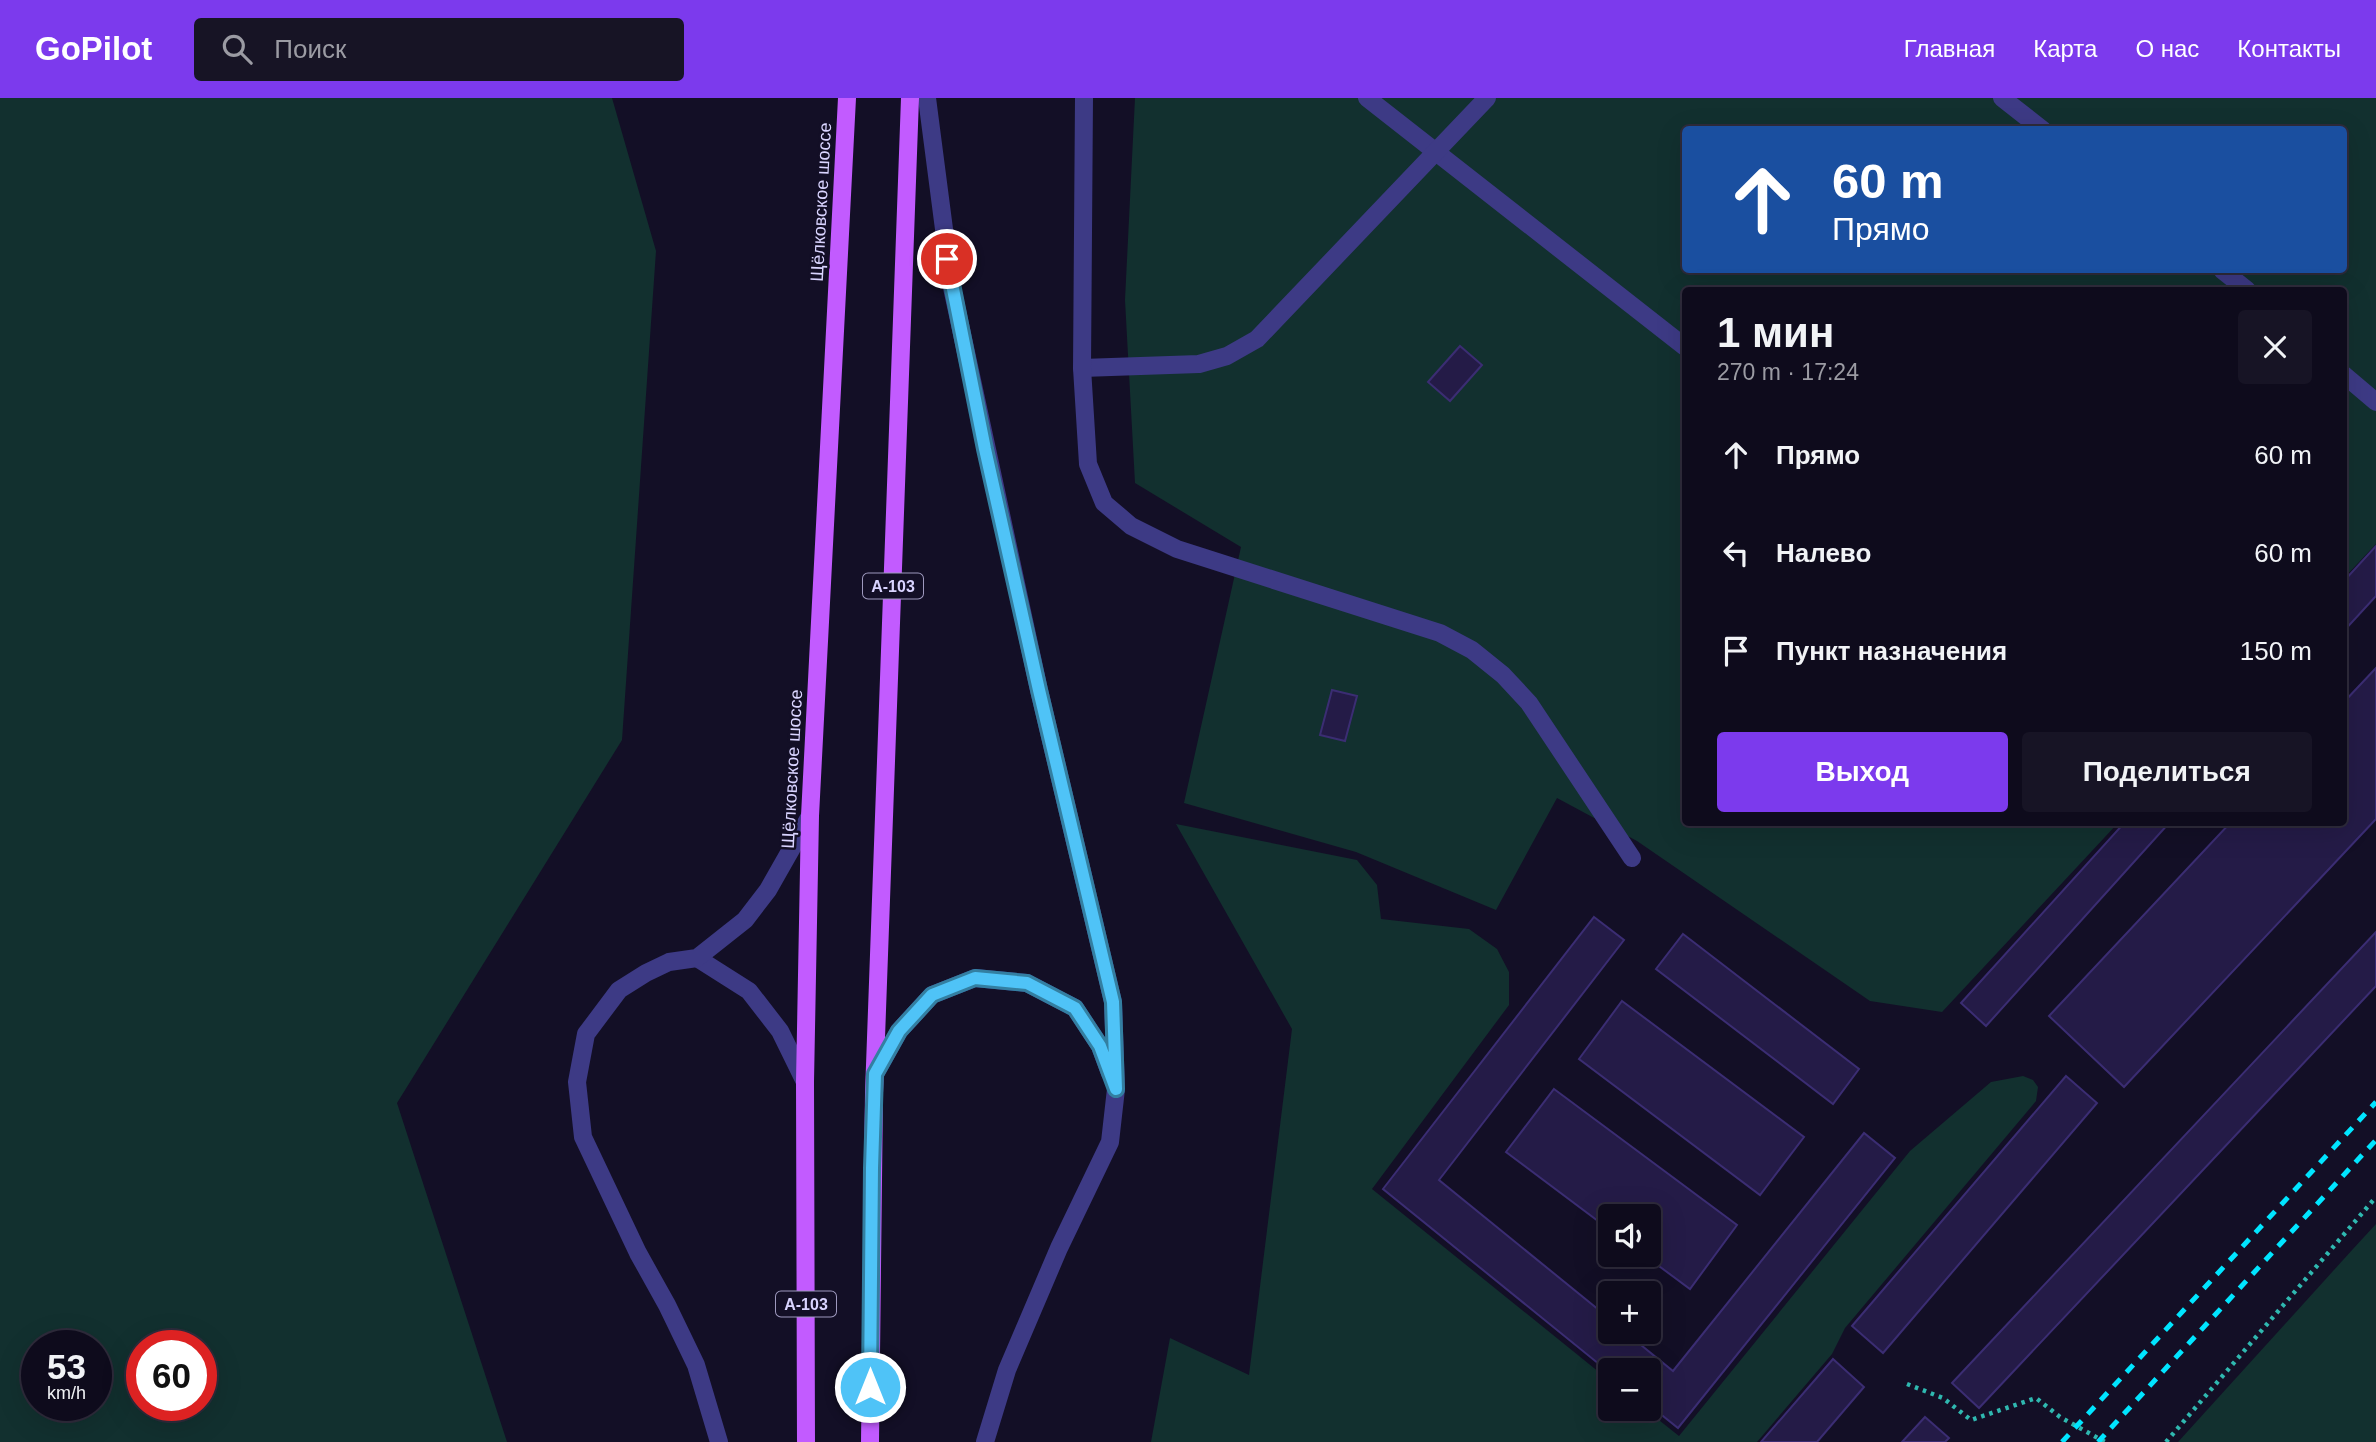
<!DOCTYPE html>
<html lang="ru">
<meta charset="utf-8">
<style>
body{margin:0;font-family:Arial,sans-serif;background:#171425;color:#f1f3f6;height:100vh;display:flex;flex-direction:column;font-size:26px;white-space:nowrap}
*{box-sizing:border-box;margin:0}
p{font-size:23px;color:#9b9ba3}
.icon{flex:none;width:38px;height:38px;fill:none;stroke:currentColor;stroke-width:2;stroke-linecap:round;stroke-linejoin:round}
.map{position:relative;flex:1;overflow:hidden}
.side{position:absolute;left:1682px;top:189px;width:665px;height:539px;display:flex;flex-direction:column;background:#0e0b1c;border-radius:7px;box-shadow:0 7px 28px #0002,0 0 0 2px #2e2b3b}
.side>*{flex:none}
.hud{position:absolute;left:1682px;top:28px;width:665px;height:147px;border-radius:7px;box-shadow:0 7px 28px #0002,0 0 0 2px #2e2b3b;background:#1a4fa0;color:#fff;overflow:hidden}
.tools{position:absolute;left:1598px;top:1106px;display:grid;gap:14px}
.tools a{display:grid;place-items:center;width:63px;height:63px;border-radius:7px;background:#0e0b1c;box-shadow:0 7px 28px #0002,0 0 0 2px #2e2b3b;font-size:35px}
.speed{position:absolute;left:21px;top:1232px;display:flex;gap:14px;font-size:35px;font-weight:700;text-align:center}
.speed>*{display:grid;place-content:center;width:91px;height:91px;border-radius:50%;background:#0e0b1c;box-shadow:0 7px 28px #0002,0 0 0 2px #2e2b3b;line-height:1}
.speed small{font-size:18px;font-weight:400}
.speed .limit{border:10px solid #d22;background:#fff;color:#111}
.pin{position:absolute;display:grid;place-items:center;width:60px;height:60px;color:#fff;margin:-30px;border:4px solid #fff;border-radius:50%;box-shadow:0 2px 7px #0007}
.me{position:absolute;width:77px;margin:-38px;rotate:0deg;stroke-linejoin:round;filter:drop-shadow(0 0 5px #0008)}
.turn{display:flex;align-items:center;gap:24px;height:147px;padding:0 35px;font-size:32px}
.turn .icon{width:91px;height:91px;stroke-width:2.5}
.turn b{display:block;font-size:49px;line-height:60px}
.round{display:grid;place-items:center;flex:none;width:74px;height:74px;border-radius:7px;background:#171425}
.headline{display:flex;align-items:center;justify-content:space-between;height:119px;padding:0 35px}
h1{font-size:42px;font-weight:700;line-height:52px}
.action{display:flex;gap:14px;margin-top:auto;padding:14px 35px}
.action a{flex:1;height:80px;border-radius:7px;background:#7c3aed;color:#fff;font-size:28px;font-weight:700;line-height:80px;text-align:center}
.action a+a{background:#171425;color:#f1f3f6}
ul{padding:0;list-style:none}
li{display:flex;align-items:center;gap:21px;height:98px;padding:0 35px}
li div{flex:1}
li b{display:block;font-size:26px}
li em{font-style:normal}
header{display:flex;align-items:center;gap:42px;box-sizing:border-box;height:98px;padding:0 35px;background:#7c3aed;color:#fff}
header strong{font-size:33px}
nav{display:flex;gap:38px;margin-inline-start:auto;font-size:24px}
.search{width:490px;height:63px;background:#171425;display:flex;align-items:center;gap:18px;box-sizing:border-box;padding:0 24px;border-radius:7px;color:#9b9ba3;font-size:26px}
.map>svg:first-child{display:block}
</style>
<header>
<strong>GoPilot</strong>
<div class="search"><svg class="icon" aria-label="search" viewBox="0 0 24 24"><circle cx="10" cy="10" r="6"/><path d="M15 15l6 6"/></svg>Поиск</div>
<nav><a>Главная</a><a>Карта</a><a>О нас</a><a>Контакты</a></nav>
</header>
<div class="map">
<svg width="2376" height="1344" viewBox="0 0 2376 1344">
<rect width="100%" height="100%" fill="#130f26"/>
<g fill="#12302f" fill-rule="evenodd">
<path d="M 0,0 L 612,0 L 656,153 L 622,642 L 397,1005 L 507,1344 L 0,1344 ZM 37,1248 L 96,1248 L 96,1307 L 37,1307 ZM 142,1248 L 201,1248 L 201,1307 L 142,1307 Z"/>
<path d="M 1135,0 L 2376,0 L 2376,446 L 2343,481 L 2343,192 L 1685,192 L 1685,724 L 2118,725 L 1942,914 L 1870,903 L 1637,743 L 1557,700 L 1496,812 L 1356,754 L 1184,705 L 1241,449 L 1135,385 L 1125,202 ZM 1685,32 L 2343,32 L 2343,172 L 1685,172 Z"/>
<path d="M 1176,726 L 1357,762 L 1377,787 L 1381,821 L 1469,831 L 1497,851 L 1509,874 L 1509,907 L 1372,1091 L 1610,1283 L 1610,1311 L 1645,1311 L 1679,1338 L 1910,1053 L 1991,984 L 2023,978 L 2033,982 L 2038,989 L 2036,1003 L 1845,1230 L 1832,1256 L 1757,1344 L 1151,1344 L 1170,1240 L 1249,1277 L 1292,931 Z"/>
<path d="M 2376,1126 L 2376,1344 L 2178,1344 L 2353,1151 Z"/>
</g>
<g fill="#241b47" stroke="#3b2d73" stroke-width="2">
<path d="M 1460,248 L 1482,267 L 1450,303 L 1428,284 Z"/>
<path d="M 2376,448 L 2376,498 L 2343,534 L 2343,484 Z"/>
<path d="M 2376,570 L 2376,721 L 2124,989 L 2049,918 L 2231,724 L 2343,724 L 2343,605 Z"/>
<path d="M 1332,592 L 1357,598 L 1345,643 L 1320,637 Z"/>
<path d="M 2125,724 L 2170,724 L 1986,928 L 1961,905 Z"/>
<path d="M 1594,819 L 1624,842 L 1439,1082 L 1610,1221 L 1610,1234 L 1625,1234 L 1673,1273 L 1864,1035 L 1895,1060 L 1678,1330 L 1648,1306 L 1648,1272 L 1610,1272 L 1610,1275 L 1383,1091 Z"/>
<path d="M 2376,834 L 2376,888 L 1979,1310 L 1952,1285 Z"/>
<path d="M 1683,836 L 1859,971 L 1833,1006 L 1656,871 Z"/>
<path d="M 1622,903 L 1804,1039 L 1760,1097 L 1579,961 Z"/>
<path d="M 2066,978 L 2097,1005 L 1883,1255 L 1852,1228 Z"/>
<path d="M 1554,991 L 1737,1127 L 1690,1191 L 1644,1157 L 1648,1157 L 1648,1118 L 1610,1118 L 1610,1132 L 1506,1054 Z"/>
<path d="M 1833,1261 L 1864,1289 L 1817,1344 L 1761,1344 Z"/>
<path d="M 1925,1319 L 1949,1340 L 1945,1344 L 1902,1344 Z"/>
</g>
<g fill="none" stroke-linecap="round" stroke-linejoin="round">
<g stroke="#2fb8b0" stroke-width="4.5" stroke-dasharray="3.5 5" stroke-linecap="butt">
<path d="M 1907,1286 L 1943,1300 L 1971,1322 L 2036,1300 L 2060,1319 L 2105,1344"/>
<path d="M 2166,1344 L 2376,1099"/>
</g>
<g stroke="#3d3a85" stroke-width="18">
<path d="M 1367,0 L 1685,249"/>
<path d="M 2002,0 L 2043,32"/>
<path d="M 2222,172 L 2247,192"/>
<path d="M 1082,270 L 1199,266 L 1227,258 L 1257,241 L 1487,0"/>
<path d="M 2343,276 L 2376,304"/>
</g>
<path stroke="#3d3a85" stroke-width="18" d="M 1084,0 L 1082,270 L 1088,366 L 1104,405 L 1131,428 L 1177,451 L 1440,535 L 1472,552 L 1503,577 L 1529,605 L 1632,760"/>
<g stroke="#3d3a85" stroke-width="18">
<path d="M 927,0 L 951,185 L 1039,592 L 1113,904 L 1116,991 L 1110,1044 L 1059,1150 L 1007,1272 L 985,1344"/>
<path d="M 697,860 L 749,893 L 780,933 L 805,984"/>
<path d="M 875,976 L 899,933 L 932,897 L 975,880 L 1027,885 L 1075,910 L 1100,948 L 1110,975"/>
<path d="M 719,1344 L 696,1267 L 667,1207 L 638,1155 L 583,1039 L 577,984 L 586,936 L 619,892 L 646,875 L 669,864 L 697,860 L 745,822 L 768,792 L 810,718"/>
</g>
<g stroke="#c25bff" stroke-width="18">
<path d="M 806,1344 L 805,984 L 810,718 L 847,0"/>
<path d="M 870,1344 L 874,995 L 910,0"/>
</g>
<g stroke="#00e5ff" stroke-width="5" stroke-dasharray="10 9" stroke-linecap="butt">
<path d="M 2062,1344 L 2376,1004"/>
<path d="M 2098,1344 L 2376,1042"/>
</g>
</g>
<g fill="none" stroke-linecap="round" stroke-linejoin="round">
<defs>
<path id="route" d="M 870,1289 L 872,1070 L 875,976 L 899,933 L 932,897 L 975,880 L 1027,885 L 1075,910 L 1100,948 L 1116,991 L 1113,904 L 1039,592 L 985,351 L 947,161"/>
</defs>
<use href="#route" stroke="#337fa1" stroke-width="18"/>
<use href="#route" stroke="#4fc3f7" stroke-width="12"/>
</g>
<g text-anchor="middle" stroke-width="5" stroke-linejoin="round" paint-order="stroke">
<g fill="#130f26" stroke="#9e99be" stroke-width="2">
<rect x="863" y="475.5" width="60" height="25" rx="5"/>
<rect x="776" y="1193.5" width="60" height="25" rx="5"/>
</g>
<g font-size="16" font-weight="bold" fill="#d9d4ff">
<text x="893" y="494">А-103</text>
<text x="806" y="1212">А-103</text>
</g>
<g font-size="18" fill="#d9d4ff" stroke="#130f26">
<text transform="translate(821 104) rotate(-87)" y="6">Щёлковское шоссе</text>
<text transform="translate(792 671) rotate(-87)" y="6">Щёлковское шоссе</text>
</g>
</g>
</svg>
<div class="tools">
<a><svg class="icon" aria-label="sound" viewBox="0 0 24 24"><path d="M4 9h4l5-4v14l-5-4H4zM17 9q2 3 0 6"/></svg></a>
<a>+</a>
<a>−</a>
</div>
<div class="speed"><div>53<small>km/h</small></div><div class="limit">60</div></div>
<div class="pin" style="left:947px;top:161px;background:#d93025"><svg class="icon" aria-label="arrive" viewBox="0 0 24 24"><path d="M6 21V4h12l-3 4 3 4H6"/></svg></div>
<svg class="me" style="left:870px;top:1289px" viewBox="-20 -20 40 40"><circle r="17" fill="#4fc3f7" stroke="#fff" stroke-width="3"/><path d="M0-11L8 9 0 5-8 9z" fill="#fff"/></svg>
<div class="hud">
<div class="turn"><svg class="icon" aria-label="ahead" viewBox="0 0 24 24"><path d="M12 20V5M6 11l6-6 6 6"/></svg><div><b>60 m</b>Прямо</div></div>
</div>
<section class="side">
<div class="headline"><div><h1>1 мин</h1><p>270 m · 17:24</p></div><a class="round"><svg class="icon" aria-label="close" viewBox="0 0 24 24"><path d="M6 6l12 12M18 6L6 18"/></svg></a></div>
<ul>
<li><svg class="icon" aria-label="ahead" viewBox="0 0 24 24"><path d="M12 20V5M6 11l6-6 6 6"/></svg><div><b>Прямо</b></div><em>60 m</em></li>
<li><svg class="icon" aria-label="left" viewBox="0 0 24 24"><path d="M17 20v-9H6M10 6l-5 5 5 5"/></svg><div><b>Налево</b></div><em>60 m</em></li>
<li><svg class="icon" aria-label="arrive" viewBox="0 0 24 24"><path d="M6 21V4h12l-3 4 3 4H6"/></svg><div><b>Пункт назначения</b></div><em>150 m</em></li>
</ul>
<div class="action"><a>Выход</a><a>Поделиться</a></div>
</section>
</div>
